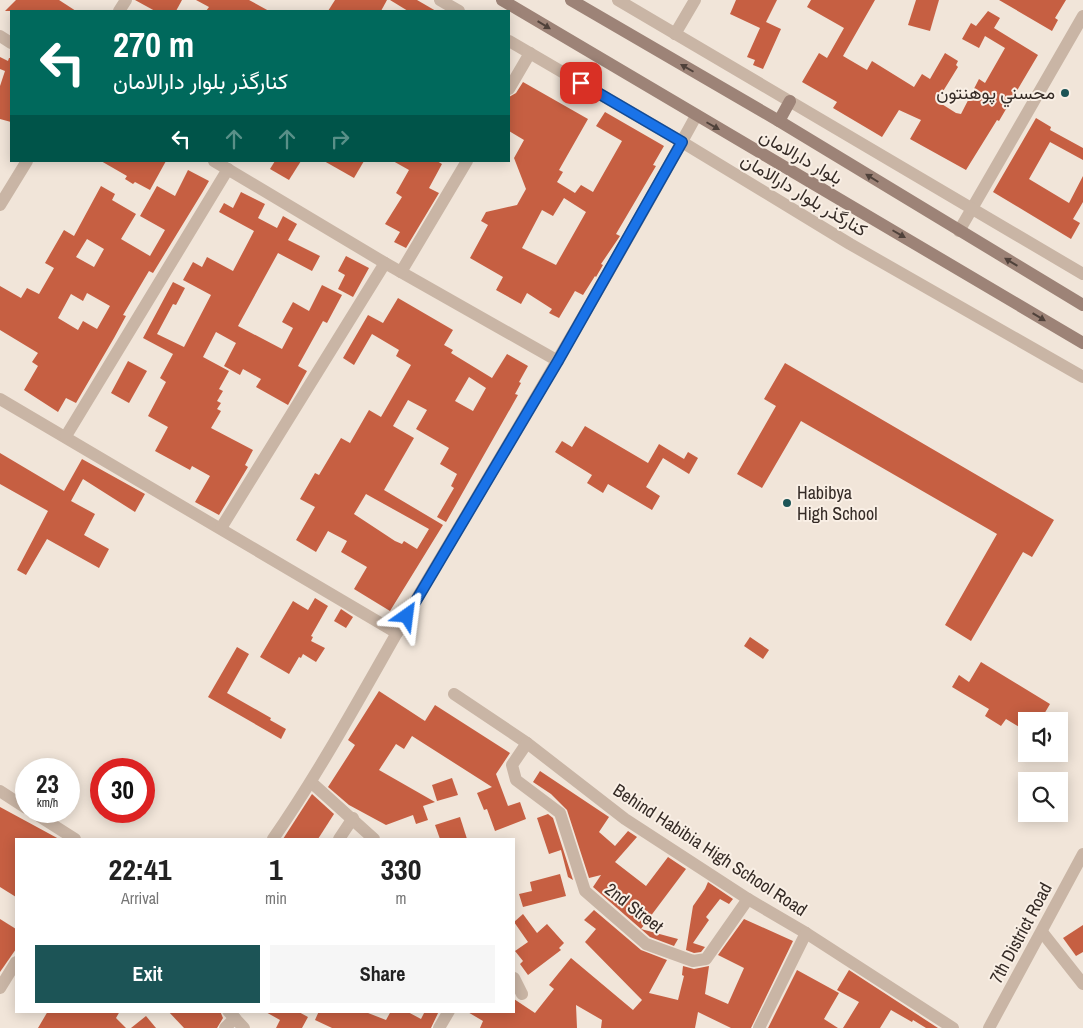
<!DOCTYPE html>
<meta charset="utf-8">
<style>
body{margin:0;font-family:"Archivo Narrow",Vazirmatn,sans-serif;background:#f6f6f6;color:#222;height:100vh;display:flex;flex-direction:column;font-size:19px;white-space:nowrap}
*{box-sizing:border-box;margin:0}
p{font-size:16px;color:#767676}
.icon{flex:none;width:28px;height:28px;fill:none;stroke:currentColor;stroke-width:2;stroke-linecap:round;stroke-linejoin:round}
.map{position:relative;flex:1;overflow:hidden}
.sheet{position:absolute;left:15px;top:838px;width:500px;height:175px;display:flex;flex-direction:column;background:#fff;border-radius:0px;box-shadow:0 2px 12px #0003}
.sheet>*{flex:none}
.hud{position:absolute;left:10px;top:10px;width:500px;height:152px;border-radius:0px;box-shadow:0 2px 12px #0003;background:#00695c;color:#fff;overflow:hidden}
.tools{position:absolute;left:1018px;top:712px;display:grid;gap:10px}
.tools a{display:grid;place-items:center;width:50px;height:50px;border-radius:0px;background:#fff;box-shadow:0 2px 12px #0003;font-size:25px}
.speed{position:absolute;left:15px;top:758px;display:flex;gap:10px;font-size:25px;font-weight:700;text-align:center}
.speed>*{display:grid;place-content:center;width:65px;height:65px;border-radius:50%;background:#fff;box-shadow:0 2px 12px #0003;line-height:1}
.speed small{font-size:12px;font-weight:400}
.speed .limit{border:8px solid #d22;background:#fff;color:#111}
.pin{position:absolute;display:grid;place-items:center;width:42px;height:42px;color:#fff;margin:-21px;border-radius:10px;box-shadow:0 2px 8px #0006}
.me{position:absolute;width:55px;margin:-28px;rotate:31deg;stroke-linejoin:round;filter:drop-shadow(0 0 4px #0008)}
.turn{display:flex;align-items:center;gap:18px;height:105px;padding:0 20px;font-size:22px}
.turn .icon{width:65px;height:65px;stroke-width:2.5}
.turn b{display:block;font-size:35px;line-height:42px}
.lanes{display:flex;align-items:center;height:48px;padding:0 20px;background:#0003;justify-content:center;gap:25px;direction:ltr}
.lanes .off{opacity:.35}
.eta{display:flex;justify-content:space-evenly;align-items:center;height:85px;text-align:center}
.eta b{font-size:30px;font-weight:700;line-height:35px}
.action{display:flex;gap:10px;margin-top:auto;padding:10px 20px}
.action a{flex:1;height:58px;border-radius:0px;background:#1c5456;color:#fff;font-size:20px;font-weight:700;line-height:58px;text-align:center}
.action a+a{background:#f6f6f6;color:#222}
.map>svg:first-child{display:block}
</style>
<div class="map">
<svg width="1083" height="1028" viewBox="0 0 1083 1028">
<rect width="100%" height="100%" fill="#f1e5d9"/>
<g fill="#c65f42" fill-rule="evenodd">
<path d="M 16,0 L 59,0 L 76,11 L 5,11 Z"/>
<path d="M 135,0 L 182,0 L 176,11 L 155,11 Z"/>
<path d="M 196,0 L 249,0 L 269,11 L 206,11 L 209,7 Z"/>
<path d="M 335,0 L 387,0 L 381,11 L 328,11 Z"/>
<path d="M 390,0 L 417,0 L 436,11 L 408,11 Z"/>
<path d="M 736,0 L 777,0 L 766,22 L 781,29 L 763,69 L 753,65 L 755,60 L 747,57 L 760,28 L 730,14 Z"/>
<path d="M 811,0 L 875,0 L 843,56 L 867,70 L 872,61 L 914,87 L 922,74 L 930,79 L 945,53 L 958,61 L 956,65 L 958,67 L 937,101 L 956,113 L 961,114 L 979,79 L 985,83 L 1005,48 L 985,36 L 979,48 L 962,39 L 971,23 L 976,26 L 988,11 L 1000,18 L 994,28 L 1038,55 L 999,121 L 997,120 L 966,170 L 910,139 L 921,120 L 899,110 L 882,137 L 833,108 L 837,102 L 802,82 L 819,53 L 827,58 L 844,28 L 807,7 Z"/>
<path d="M 916,0 L 939,0 L 930,31 L 908,25 Z"/>
<path d="M 999,0 L 1066,0 L 1055,18 L 1058,20 L 1052,31 Z"/>
<path d="M 0,57 L 8,61 L 9,58 L 11,58 L 11,122 L 0,119 L 0,86 L 5,71 L 0,69 Z"/>
<path d="M 523,82 L 588,119 L 559,170 L 563,172 L 557,182 L 575,193 L 581,185 L 593,192 L 622,141 L 596,126 L 605,112 L 664,146 L 653,165 L 656,166 L 616,234 L 620,236 L 601,264 L 603,265 L 596,277 L 595,276 L 583,295 L 575,291 L 559,318 L 549,313 L 552,309 L 527,293 L 521,304 L 496,290 L 503,277 L 470,258 L 488,225 L 481,221 L 486,212 L 517,205 L 526,189 L 514,158 L 524,140 L 509,131 L 509,97 L 516,93 ZM 564,198 L 586,212 L 556,265 L 522,248 L 542,210 L 553,216 Z"/>
<path d="M 1036,118 L 1051,127 L 1050,130 L 1083,148 L 1083,160 L 1050,142 L 1029,179 L 1069,203 L 1083,176 L 1083,202 L 1073,219 L 1080,223 L 1071,239 L 993,192 Z"/>
<path d="M 101,161 L 166,161 L 150,190 L 135,182 L 133,184 L 125,179 L 127,176 Z"/>
<path d="M 275,161 L 301,161 L 289,180 L 270,169 Z"/>
<path d="M 324,161 L 364,161 L 354,178 Z"/>
<path d="M 393,161 L 437,161 L 442,164 L 429,188 L 439,193 L 406,248 L 394,242 L 400,232 L 385,224 L 402,197 L 396,193 L 409,170 Z"/>
<path d="M 188,170 L 209,181 L 202,193 L 153,273 L 149,271 L 123,315 L 126,316 L 114,338 L 76,403 L 66,398 L 58,412 L 24,390 L 38,366 L 32,362 L 38,353 L 0,330 L 0,286 L 21,298 L 27,288 L 39,294 L 54,268 L 45,263 L 64,230 L 74,236 L 101,186 L 115,194 L 112,200 L 136,214 L 121,239 L 150,256 L 165,230 L 140,216 L 157,186 L 175,196 ZM 87,239 L 104,249 L 94,267 L 76,257 ZM 87,293 L 110,306 L 97,329 L 83,321 L 78,330 L 58,318 L 71,294 L 83,301 Z"/>
<path d="M 241,192 L 265,204 L 258,218 L 277,228 L 283,216 L 297,224 L 288,240 L 320,256 L 312,271 L 278,253 L 238,326 L 282,349 L 293,328 L 282,322 L 293,302 L 309,311 L 322,285 L 342,295 L 327,323 L 323,321 L 298,366 L 307,371 L 288,405 L 256,387 L 261,379 L 243,369 L 240,375 L 224,366 L 236,343 L 216,332 L 203,357 L 229,371 L 219,389 L 223,391 L 217,401 L 221,403 L 217,409 L 221,411 L 211,428 L 253,450 L 245,465 L 248,467 L 219,515 L 195,502 L 210,476 L 192,466 L 190,470 L 155,451 L 168,427 L 148,416 L 166,382 L 160,378 L 173,354 L 143,338 L 173,282 L 185,288 L 176,305 L 173,304 L 157,334 L 184,347 L 211,295 L 183,280 L 193,262 L 202,267 L 207,257 L 233,271 L 254,231 L 219,212 L 224,203 L 233,208 Z"/>
<path d="M 346,256 L 369,268 L 353,297 L 338,289 L 345,275 L 338,271 Z"/>
<path d="M 398,298 L 453,330 L 444,345 L 453,350 L 451,353 L 492,378 L 507,354 L 528,366 L 519,382 L 521,383 L 515,394 L 518,395 L 446,522 L 437,517 L 454,488 L 451,486 L 457,474 L 440,464 L 449,448 L 416,429 L 427,410 L 408,400 L 393,426 L 414,438 L 384,490 L 443,525 L 390,611 L 354,589 L 367,567 L 341,552 L 347,541 L 328,531 L 316,552 L 296,540 L 315,507 L 300,499 L 315,473 L 319,475 L 341,438 L 350,443 L 369,410 L 381,417 L 411,365 L 396,356 L 399,350 L 372,334 L 354,365 L 343,358 L 368,315 L 383,323 ZM 469,377 L 486,388 L 473,411 L 455,401 ZM 366,494 L 429,529 L 417,549 L 404,541 L 402,544 L 395,541 L 354,514 Z"/>
<path d="M 128,361 L 147,371 L 129,403 L 111,393 Z"/>
<path d="M 785,363 L 1054,520 L 1032,557 L 1023,552 L 971,641 L 945,625 L 997,534 L 801,421 L 762,488 L 737,474 L 776,406 L 764,399 Z"/>
<path d="M 585,426 L 648,463 L 659,444 L 684,459 L 688,452 L 698,458 L 689,474 L 663,458 L 646,487 L 660,496 L 652,510 L 608,484 L 603,493 L 587,483 L 592,475 L 555,452 L 562,441 L 572,447 Z"/>
<path d="M 0,453 L 64,491 L 82,459 L 145,494 L 135,512 L 83,479 L 71,501 L 95,514 L 84,535 L 109,549 L 99,568 L 47,539 L 26,575 L 17,570 L 48,511 L 0,484 Z"/>
<path d="M 315,598 L 328,606 L 311,636 L 313,637 L 311,641 L 325,648 L 316,662 L 303,654 L 301,658 L 299,657 L 289,674 L 260,657 L 293,601 L 308,610 Z"/>
<path d="M 341,609 L 353,617 L 346,628 L 334,621 Z"/>
<path d="M 750,637 L 769,650 L 763,659 L 744,646 Z"/>
<path d="M 237,647 L 249,654 L 227,693 L 271,718 L 270,720 L 286,729 L 281,739 L 208,697 Z"/>
<path d="M 981,662 L 1050,704 L 1040,721 L 1026,721 L 1026,731 L 1006,719 L 1001,726 L 985,716 L 989,709 L 952,687 L 959,675 L 969,682 Z"/>
<path d="M 379,691 L 425,721 L 435,705 L 510,753 L 496,774 L 508,806 L 520,802 L 526,819 L 495,831 L 487,809 L 484,810 L 477,793 L 492,787 L 412,736 L 404,749 L 396,744 L 379,770 L 435,802 L 423,806 L 428,820 L 416,824 L 413,815 L 386,825 L 349,805 L 328,787 L 355,745 L 348,740 Z"/>
<path d="M 540,771 L 609,817 L 599,832 L 615,846 L 628,831 L 637,837 L 615,862 L 646,886 L 668,857 L 686,869 L 641,929 L 593,887 L 601,875 L 589,878 L 567,810 L 551,794 L 533,782 Z"/>
<path d="M 452,778 L 458,795 L 437,801 L 432,785 Z"/>
<path d="M 312,794 L 334,814 L 318,839 L 283,839 Z"/>
<path d="M 0,807 L 59,839 L 16,839 L 16,897 L 0,887 Z"/>
<path d="M 548,814 L 553,818 L 573,880 L 568,877 L 561,850 L 549,854 L 537,818 Z"/>
<path d="M 460,817 L 467,839 L 440,839 L 435,825 Z"/>
<path d="M 560,874 L 566,896 L 523,907 L 519,894 L 532,891 L 530,882 Z"/>
<path d="M 708,882 L 733,899 L 729,904 L 720,899 L 706,917 L 709,920 L 693,943 L 705,947 L 701,952 L 694,953 L 686,950 L 693,906 L 705,889 Z"/>
<path d="M 594,910 L 641,950 L 667,960 L 649,993 L 678,1000 L 684,976 L 682,975 L 683,966 L 694,969 L 709,966 L 705,994 L 728,1004 L 744,968 L 718,955 L 744,919 L 793,941 L 751,1028 L 731,1028 L 698,1012 L 695,1028 L 601,1028 L 602,1020 L 576,1005 L 577,1028 L 480,1028 L 483,1021 L 466,1011 L 514,1011 L 514,999 L 535,1013 L 554,989 L 549,985 L 571,958 L 633,1010 L 642,1000 L 585,942 L 596,929 L 584,920 Z"/>
<path d="M 523,914 L 537,933 L 547,924 L 564,943 L 559,948 L 561,950 L 528,975 L 520,964 L 523,961 L 515,951 L 528,942 L 514,922 Z"/>
<path d="M 0,919 L 16,929 L 16,949 L 0,972 Z"/>
<path d="M 1083,925 L 1083,952 L 1076,956 L 1063,938 Z"/>
<path d="M 641,929 L 678,939 L 674,946 L 650,937 Z"/>
<path d="M 797,970 L 839,993 L 824,1019 L 838,1028 L 768,1028 Z"/>
<path d="M 849,970 L 938,1028 L 926,1028 L 913,1020 L 912,1022 L 891,1010 L 880,1028 L 843,1028 L 859,1002 L 837,990 Z"/>
<path d="M 48,1011 L 120,1011 L 116,1018 L 126,1028 L 38,1028 Z"/>
<path d="M 168,1011 L 220,1011 L 223,1018 L 217,1028 L 184,1028 Z"/>
<path d="M 264,1011 L 297,1011 L 308,1017 L 302,1028 L 276,1028 L 280,1020 Z"/>
<path d="M 319,1011 L 363,1011 L 386,1020 L 391,1011 L 406,1011 L 421,1019 L 425,1011 L 439,1011 L 431,1028 L 332,1028 L 315,1020 Z"/>
<path d="M 146,1016 L 156,1028 L 131,1028 Z"/>
</g>
<g fill="none" stroke-linecap="round" stroke-linejoin="round">
<g stroke="#c9b5a5" stroke-width="12">
<path d="M 119,11 L 126,0"/>
<path d="M 675,34 L 695,0"/>
<path d="M 0,36 L 11,43"/>
<path d="M 509,89 L 530,53"/>
<path d="M 214,161 L 385,263 L 558,361"/>
<path d="M 0,205 L 27,161"/>
<path d="M 959,231 L 1083,16"/>
<path d="M 401,272 L 467,161"/>
<path d="M 0,399 L 397,633"/>
<path d="M 66,436 L 228,169"/>
<path d="M 221,528 L 385,263"/>
<path d="M 454,694 L 527,743 L 625,819 L 748,899 L 806,933 L 953,1028"/>
<path d="M 527,743 L 512,765 L 516,780 L 560,813 L 585,891 L 646,944 L 693,961 L 706,959 L 748,899"/>
<path d="M 312,783 L 374,839"/>
<path d="M 0,791 L 26,808"/>
<path d="M 31,811 L 75,839"/>
<path d="M 273,839 C 329,758 374,671 424,586 C 517,430 609,275 696,116"/>
<path d="M 339,839 L 353,818"/>
<path d="M 1042,932 L 1083,984"/>
<path d="M 514,978 L 522,994"/>
<path d="M 0,988 L 16,962"/>
<path d="M 228,1011 L 244,1028"/>
<path d="M 225,1028 L 235,1018"/>
<path d="M 439,1028 L 449,1011"/>
<path d="M 759,1028 L 806,933"/>
<path d="M 989,1028 L 1083,854"/>
</g>
<g stroke="#c9b5a5" stroke-width="12">
<path d="M 440,0 L 459,11"/>
<path d="M 618,0 L 1083,274"/>
<path d="M 509,41 L 682,142 L 850,244 L 1083,377"/>
</g>
<g stroke="#9d8377" stroke-width="12">
<path d="M 502,0 L 1083,343"/>
<path d="M 571,0 L 779,121 L 1083,305"/>
<path d="M 779,121 L 790,101"/>
</g>
</g>
<defs><path id="oneway-solid" d="M-6-.8H1V-3.2L6.5 0L1 3.2V.8H-6Z" transform="scale(1.25)"/></defs>
<g fill="#4f413a">
<use href="#oneway-solid" transform="translate(544 25) rotate(31)"/>
<use href="#oneway-solid" transform="translate(687 68) rotate(-150)"/>
<use href="#oneway-solid" transform="translate(713 126) rotate(30)"/>
<use href="#oneway-solid" transform="translate(872 178) rotate(-148)"/>
<use href="#oneway-solid" transform="translate(899 234) rotate(30)"/>
<use href="#oneway-solid" transform="translate(1011 262) rotate(-149)"/>
<use href="#oneway-solid" transform="translate(1039 317) rotate(31)"/>
</g>
<g fill="none" stroke-linecap="round" stroke-linejoin="round">
<defs>
<path id="route" d="M 407,616 L 558,361 L 682,142 L 581,83"/>
</defs>
<use href="#route" stroke="#114b97" stroke-width="12"/>
<use href="#route" stroke="#1a73e8" stroke-width="9"/>
</g>
<g fill="#1c5456" stroke="#f9efe5" stroke-width="2">
<circle cx="1065" cy="93" r="5"/>
<circle cx="787" cy="503" r="5"/>
</g>
<g text-anchor="middle" stroke-width="4" stroke-linejoin="round" paint-order="stroke">
<g font-size="18" fill="#352b26" stroke="#f9efe5" text-anchor="end">
<text x="1055" y="99">محسني پوهنتون</text>
<text x="797" y="499" text-anchor="start">Habibya<tspan x="797" dy="21">High School</tspan></text>
</g>
<g font-size="18" fill="#352b26" stroke="#f9efe5">
<text transform="translate(801 157) rotate(30)" y="6">بلوار دارالامان</text>
<text transform="translate(804 195) rotate(31)" y="6">کنارگذر بلوار دارالامان</text>
<text transform="translate(710 850) rotate(33)" y="6">Behind Habibia High School Road</text>
<text transform="translate(634 908) rotate(38)" y="6">2nd Street</text>
<text transform="translate(1021 933) rotate(-62)" y="6">7th District Road</text>
</g>
</g>
</svg>
<div class="tools">
<a><svg class="icon" aria-label="sound" viewBox="0 0 24 24"><path d="M4 9h4l5-4v14l-5-4H4zM17 9q2 3 0 6"/></svg></a>
<a><svg class="icon" aria-label="search" viewBox="0 0 24 24"><circle cx="10" cy="10" r="6"/><path d="M15 15l6 6"/></svg></a>
</div>
<div class="speed"><div>23<small>km/h</small></div><div class="limit">30</div></div>
<div class="pin" style="left:581px;top:83px;background:#d93025"><svg class="icon" aria-label="arrive" viewBox="0 0 24 24"><path d="M6 21V4h12l-3 4 3 4H6"/></svg></div>
<svg class="me" style="left:407px;top:616px" viewBox="-20 -20 40 40"><path d="M0-17L14 15 0 8-14 15z" fill="#1a73e8" stroke="#fff" stroke-width="4"/></svg>
<div class="hud">
<div class="turn"><svg class="icon" aria-label="left" viewBox="0 0 24 24"><path d="M17 20v-9H6M10 6l-5 5 5 5"/></svg><div><b>270 m</b>کنارگذر بلوار دارالامان</div></div>
<div class="lanes"><svg class="icon" aria-label="left" viewBox="0 0 24 24"><path d="M17 20v-9H6M10 6l-5 5 5 5"/></svg><svg class="icon off" aria-label="ahead" viewBox="0 0 24 24"><path d="M12 20V5M6 11l6-6 6 6"/></svg><svg class="icon off" aria-label="ahead" viewBox="0 0 24 24"><path d="M12 20V5M6 11l6-6 6 6"/></svg><svg class="icon off" aria-label="right" viewBox="0 0 24 24"><path d="M7 20v-9h11M14 6l5 5-5 5"/></svg></div>
</div>
<section class="sheet">
<div class="eta">
<div><b>22:41</b><p>Arrival</p></div>
<div><b>1</b><p>min</p></div>
<div><b>330</b><p>m</p></div>
</div>
<div class="action"><a>Exit</a><a>Share</a></div>
</section>
</div>
